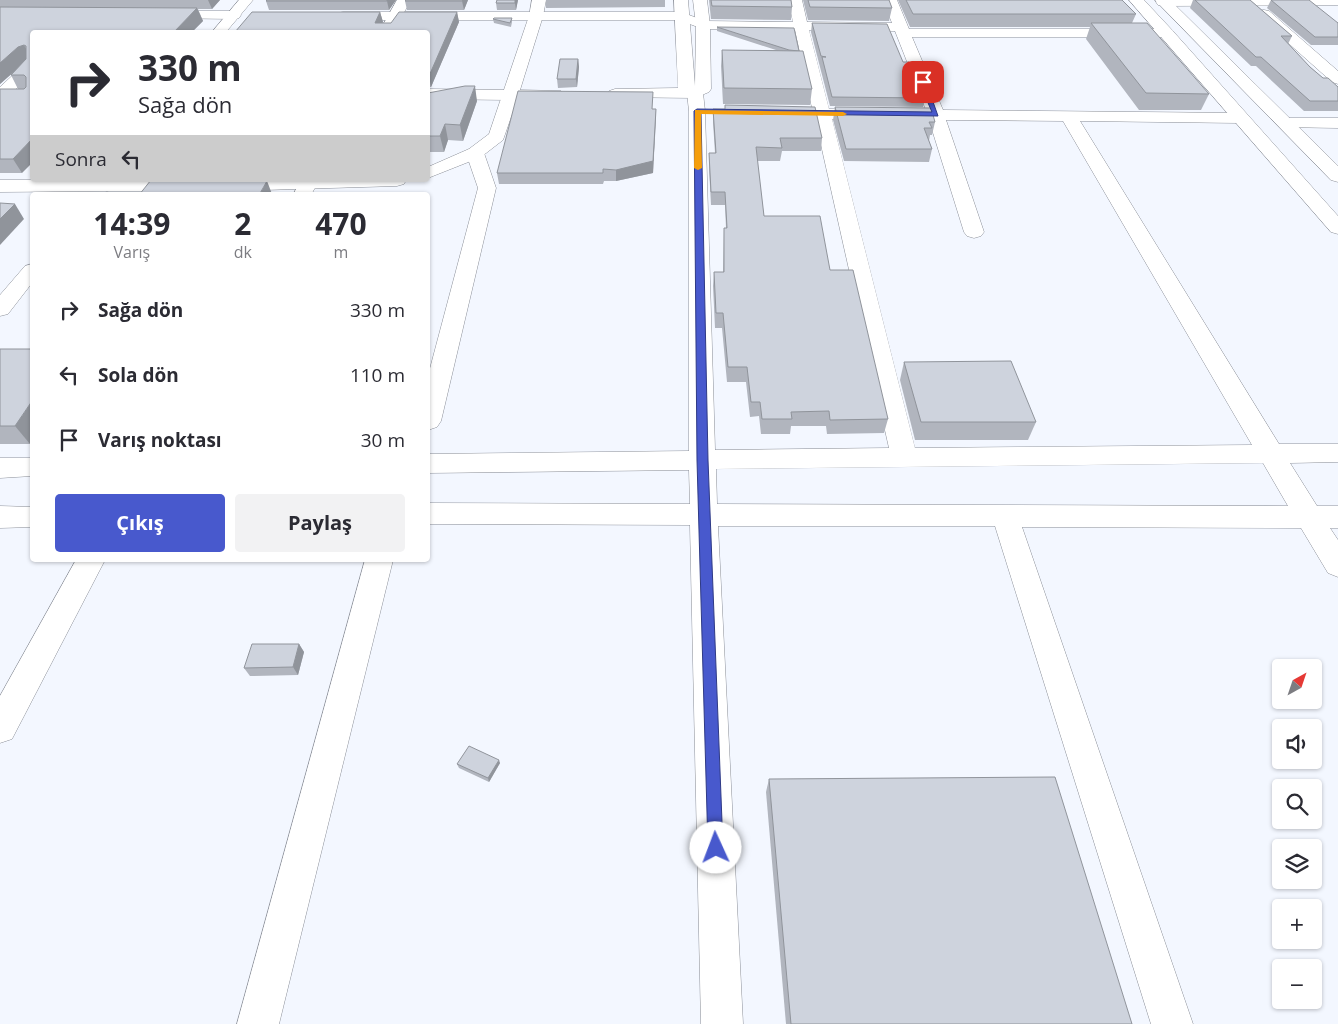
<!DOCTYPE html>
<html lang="tr">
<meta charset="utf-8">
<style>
body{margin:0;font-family:"Open Sans",sans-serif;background:#f2f2f3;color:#2b2b33;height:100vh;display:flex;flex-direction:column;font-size:19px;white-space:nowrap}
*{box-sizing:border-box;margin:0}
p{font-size:16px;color:#7c7c81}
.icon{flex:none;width:28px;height:28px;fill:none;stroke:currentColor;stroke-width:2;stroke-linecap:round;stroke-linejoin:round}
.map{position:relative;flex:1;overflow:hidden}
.drawer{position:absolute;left:30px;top:192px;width:400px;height:370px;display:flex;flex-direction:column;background:#fff;border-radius:5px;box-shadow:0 1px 4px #0004}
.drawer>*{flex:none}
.hud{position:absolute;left:30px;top:30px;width:400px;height:152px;border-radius:5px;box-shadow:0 1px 4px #0004;background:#fff;color:#2b2b33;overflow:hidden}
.needle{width:32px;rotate:40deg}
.buttons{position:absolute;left:1272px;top:659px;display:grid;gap:10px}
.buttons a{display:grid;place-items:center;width:50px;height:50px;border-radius:5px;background:#fff;box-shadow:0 1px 4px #0004;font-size:25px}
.pin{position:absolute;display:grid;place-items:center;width:42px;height:42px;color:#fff;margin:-21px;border-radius:10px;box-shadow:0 2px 8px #0006}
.me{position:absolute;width:55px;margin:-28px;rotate:358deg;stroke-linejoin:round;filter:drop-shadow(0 0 4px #0008)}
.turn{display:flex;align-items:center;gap:18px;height:105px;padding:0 25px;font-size:22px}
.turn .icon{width:65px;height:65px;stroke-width:2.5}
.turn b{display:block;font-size:35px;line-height:42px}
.then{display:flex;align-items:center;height:48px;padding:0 25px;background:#0003;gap:10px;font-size:19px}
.eta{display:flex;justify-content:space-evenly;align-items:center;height:85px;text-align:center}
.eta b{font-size:30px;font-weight:700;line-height:35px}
.button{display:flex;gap:10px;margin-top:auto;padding:10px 25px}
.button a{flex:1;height:58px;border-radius:5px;background:#4859cd;color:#fff;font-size:20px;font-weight:700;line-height:58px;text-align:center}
.button a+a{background:#f2f2f3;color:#2b2b33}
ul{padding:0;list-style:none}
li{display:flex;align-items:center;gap:15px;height:65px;padding:0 25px}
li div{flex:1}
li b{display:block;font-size:19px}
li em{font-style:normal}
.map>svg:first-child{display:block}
</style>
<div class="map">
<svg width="1338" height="1024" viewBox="0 0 1338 1024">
<rect width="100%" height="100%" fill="#f3f7ff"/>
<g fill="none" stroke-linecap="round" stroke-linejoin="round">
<defs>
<g id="street">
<path d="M 788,0 L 802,0 L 807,22 L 892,23 L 883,0 L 897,0 L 909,29 L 1167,29 L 1172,30 L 1174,33 L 1172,36 L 1167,37 L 912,37 L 943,110 L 1239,113 L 1245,114 L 1247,118 L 1245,122 L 1239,123 L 1080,121 L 1279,444 L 1338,444 L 1338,462 L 1290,463 L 1317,506 L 1338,506 L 1338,528 L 1330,528 L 1338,540 L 1338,577 L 1328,573 L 1301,528 L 1022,527 L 1193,1024 L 1151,1024 L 995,526 L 718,526 L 743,1024 L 701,1024 L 690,525 L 428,524 L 428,503 L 690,504 L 689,470 L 428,473 L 428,454 L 689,451 L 689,111 L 687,93 L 689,90 L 701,90 L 703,93 L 705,111 L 715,450 L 889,448 L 815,118 L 774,117 L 772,113 L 774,109 L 812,108 L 795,30 L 703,29 L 679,20 L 343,20 L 338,19 L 336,16 L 338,13 L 343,12 L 681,12 L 705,21 L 793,22 ZM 809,30 L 895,31 L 926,110 L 829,109 ZM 832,119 L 929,120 L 964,232 L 967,236 L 974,238 L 981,236 L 984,232 L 946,120 L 1063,121 L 1252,445 L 915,448 ZM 1263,463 L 1288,506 L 717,504 L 716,469 Z"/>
<path d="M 1157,0 L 1338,0 L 1338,5 L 1163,6 L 1158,5 L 1156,2 Z"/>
<path d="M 1264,10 L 1269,11 L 1338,71 L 1338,84 L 1332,82 L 1259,17 L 1257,14 L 1259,11 Z"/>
<path d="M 164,11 L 234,11 L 239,12 L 241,15 L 239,18 L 234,19 L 159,18 L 157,15 L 159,12 Z"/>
<path d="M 32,60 L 32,73 L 6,99 L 0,101 L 0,87 L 27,62 Z"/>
<path d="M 428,89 L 509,90 L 515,92 L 517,95 L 515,98 L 509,100 L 428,99 Z"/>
<path d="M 1286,118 L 1338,118 L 1338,128 L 1280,127 L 1277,123 L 1280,119 Z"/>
<path d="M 475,148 L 481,149 L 484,153 L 496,188 L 441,421 L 437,427 L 428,430 L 428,376 L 478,188 L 466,153 L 469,149 Z"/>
<path d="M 0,180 L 109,180 L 114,181 L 116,185 L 114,189 L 107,191 L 0,192 Z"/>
<path d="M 301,180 L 314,180 L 317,184 L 311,195 L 293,195 Z"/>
<path d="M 32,264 L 32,283 L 8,314 L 0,316 L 0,295 L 25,266 Z"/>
<path d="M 0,458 L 32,458 L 32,476 L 0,478 Z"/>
<path d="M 0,506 L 32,507 L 32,527 L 0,528 Z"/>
<path d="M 76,560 L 105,560 L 12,739 L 0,743 L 0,696 Z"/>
<path d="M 365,560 L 393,560 L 279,1024 L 237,1024 Z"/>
</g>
<g id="secondary">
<path d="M 239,0 L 253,0 L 226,32 L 212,32 Z"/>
<path d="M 397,0 L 411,0 L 393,32 L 379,32 Z"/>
<path d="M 532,0 L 546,0 L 543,16 L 520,90 L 561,91 L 563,94 L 561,97 L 555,99 L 517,100 L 503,140 L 481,157 L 428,178 L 428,167 L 469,149 L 489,134 L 529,16 Z"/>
<path d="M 674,0 L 688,0 L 695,86 L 696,25 L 693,0 L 707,0 L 710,25 L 711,89 L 709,92 L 695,98 L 609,97 L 607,94 L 609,91 L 615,89 L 678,88 Z"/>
<path d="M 1129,0 L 1144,0 L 1172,30 L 1338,216 L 1338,234 L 1331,232 Z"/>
<path d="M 1155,0 L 1170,0 L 1338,166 L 1338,182 L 1331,180 Z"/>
<path d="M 105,180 L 188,180 L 193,181 L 195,185 L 193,189 L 186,191 L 107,191 L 100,189 L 98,185 L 100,181 Z"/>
<path d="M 229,180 L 406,180 L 404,184 L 397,186 L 231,191 L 224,189 L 222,185 L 224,181 Z"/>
</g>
</defs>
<use href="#street" stroke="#8b8f98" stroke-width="1"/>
<use href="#secondary" stroke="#8b8f98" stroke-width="1"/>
<use href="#street" fill="#fff" fill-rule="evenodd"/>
<use href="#secondary" fill="#fff" fill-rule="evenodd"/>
</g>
<g fill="#b1b5be">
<path d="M 0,0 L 220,0 L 212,9 L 198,9 L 203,21 L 192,32 L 32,32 L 22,173 L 0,173 L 0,89 L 18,89 L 11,75 L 16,70 L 0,84 Z"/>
<path d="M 267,0 L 396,0 L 389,10 L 269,10 L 266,1 Z"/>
<path d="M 468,0 L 464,10 L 407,10 L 405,1 Z"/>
<path d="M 497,0 L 518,0 L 516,10 L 497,10 L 496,3 Z"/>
<path d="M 546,0 L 665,0 L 665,7 L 546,8 Z"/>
<path d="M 709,0 L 791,0 L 792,7 L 791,20 L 711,19 Z"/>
<path d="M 803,0 L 889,0 L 892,8 L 889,21 L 808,20 Z"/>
<path d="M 898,0 L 1122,0 L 1136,14 L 1132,23 L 1209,94 L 1201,110 L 1139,110 L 1086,39 L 1090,27 L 910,27 Z"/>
<path d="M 1193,0 L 1250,0 L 1292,36 L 1288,44 L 1310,67 L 1323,78 L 1338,87 L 1338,111 L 1304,111 L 1256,66 L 1251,66 L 1190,8 Z"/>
<path d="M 1271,0 L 1338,23 L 1338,45 L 1311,45 L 1267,8 Z"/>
<path d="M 380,12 L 383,22 L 382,23 L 391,23 L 457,12 L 459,22 L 431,87 L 428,87 L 428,32 L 235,32 Z"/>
<path d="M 512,18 L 512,22 L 511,27 L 494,23 L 493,19 Z"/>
<path d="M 812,23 L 903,62 L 925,98 L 923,107 L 830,106 L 811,32 Z"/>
<path d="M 717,27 L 799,51 L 812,89 L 810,105 L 723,104 L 721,66 L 722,50 L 776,50 L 717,31 Z"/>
<path d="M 578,59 L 579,67 L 577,87 L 558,88 L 557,79 Z"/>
<path d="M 428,93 L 477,101 L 463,141 L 448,140 L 444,152 L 428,152 Z"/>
<path d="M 725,105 L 822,138 L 821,151 L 782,151 L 780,161 L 757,161 L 764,216 L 830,270 L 888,419 L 884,433 L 827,434 L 826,426 L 791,426 L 790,434 L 761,434 L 759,416 L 750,417 L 746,382 L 727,382 L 722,328 L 715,328 L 713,286 L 714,272 L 723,272 L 724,228 L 726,228 L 725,205 L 711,205 L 709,167 L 709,153 L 715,153 L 713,122 L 713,109 L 725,109 Z"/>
<path d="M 835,107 L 935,122 L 932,135 L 930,135 L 929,141 L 932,149 L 929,162 L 844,161 L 833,120 Z"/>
<path d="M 653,109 L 656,120 L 653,173 L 616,181 L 604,181 L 603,184 L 499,184 L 497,173 Z"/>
<path d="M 0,349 L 30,444 L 0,444 Z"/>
<path d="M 904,362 L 1036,422 L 1028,440 L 915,440 L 900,380 Z"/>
<path d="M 299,644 L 304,652 L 298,675 L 250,676 L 244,668 Z"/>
<path d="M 500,763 L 489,782 L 459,768 L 457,764 Z"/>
<path d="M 769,779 L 1132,1024 L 786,1024 L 766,792 Z"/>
</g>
<g fill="#90949b">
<path d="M 208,0 L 220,0 L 212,9 Z"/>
<path d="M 387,0 L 396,0 L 389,10 L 387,1 Z"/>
<path d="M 463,0 L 468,0 L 464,10 L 462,1 Z"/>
<path d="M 515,0 L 518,0 L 516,10 L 515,3 Z"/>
<path d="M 197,8 L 203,21 L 192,32 L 174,32 Z"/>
<path d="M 380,12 L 383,22 L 378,32 L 375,23 Z"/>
<path d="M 457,12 L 459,22 L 431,87 L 429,76 Z"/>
<path d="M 24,45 L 31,58 L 26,61 L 0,84 L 0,63 L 18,47 Z"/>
<path d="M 578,59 L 579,67 L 577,87 L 576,79 Z"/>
<path d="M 475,86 L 477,101 L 463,141 L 460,125 Z"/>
<path d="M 656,109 L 653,173 L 616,181 L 616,170 Z"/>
<path d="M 445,124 L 448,140 L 444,152 L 440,136 Z"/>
<path d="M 32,139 L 32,163 L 22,173 L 13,159 Z"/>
<path d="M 267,181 L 272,194 L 271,195 L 259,195 Z"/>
<path d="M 15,204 L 24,219 L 0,245 L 0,219 Z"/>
<path d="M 32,401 L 32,440 L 30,444 L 15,426 Z"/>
<path d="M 299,644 L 304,652 L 298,675 L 293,667 Z"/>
<path d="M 499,760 L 500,763 L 489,782 L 488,778 Z"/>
</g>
<g fill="#ced3dd" stroke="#90949b">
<path d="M 267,0 L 387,0 L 387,1 L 266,1 Z"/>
<path d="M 406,0 L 463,0 L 462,1 L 405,1 Z"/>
<path d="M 497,0 L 515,0 L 515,3 L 496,3 Z"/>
<path d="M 711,0 L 791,0 L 792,7 L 712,6 Z"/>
<path d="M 808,0 L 889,0 L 892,8 L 810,7 Z"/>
<path d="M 906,0 L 1122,0 L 1136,14 L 913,14 Z"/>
<path d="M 1195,0 L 1250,0 L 1292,36 L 1281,36 L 1310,67 L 1323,78 L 1328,78 L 1338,87 L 1338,101 L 1310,101 L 1261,57 L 1256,57 Z"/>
<path d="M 1271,0 L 1309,0 L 1338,23 L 1338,37 L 1315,37 Z"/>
<path d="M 0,7 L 197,8 L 174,32 L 32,32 L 32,139 L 13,159 L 0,159 L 0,89 L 24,89 L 26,87 L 26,77 L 24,75 L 11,75 L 26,59 L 26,46 L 24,45 L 18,47 L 0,63 Z"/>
<path d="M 252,12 L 380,12 L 375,23 L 391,23 L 399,12 L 457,12 L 429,76 L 428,76 L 428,32 L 235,32 Z"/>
<path d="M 494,18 L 512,18 L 510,23 L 493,19 Z"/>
<path d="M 812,23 L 887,24 L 903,62 L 909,62 L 925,98 L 832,97 L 822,57 L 826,57 L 821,56 Z"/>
<path d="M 1091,23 L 1147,23 L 1209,94 L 1146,93 Z"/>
<path d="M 717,27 L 794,28 L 799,51 L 789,50 Z"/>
<path d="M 722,50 L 803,51 L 812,89 L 724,88 Z"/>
<path d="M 560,59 L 578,59 L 576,79 L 557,79 Z"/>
<path d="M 465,86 L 475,86 L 460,125 L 445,124 L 440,136 L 428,136 L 428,93 Z"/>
<path d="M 518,91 L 653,92 L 652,109 L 656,109 L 653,161 L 616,170 L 603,169 L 603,173 L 497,173 Z"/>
<path d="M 725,105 L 815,107 L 822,138 L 780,138 L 782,148 L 756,147 L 764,216 L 820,216 L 830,270 L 853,270 L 888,419 L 830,420 L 829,411 L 791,412 L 792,419 L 762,419 L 760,402 L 751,402 L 747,367 L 728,367 L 723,313 L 716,313 L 714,272 L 724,272 L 724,228 L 727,228 L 725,192 L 711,192 L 709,153 L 716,153 L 713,109 L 725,109 Z"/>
<path d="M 835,107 L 931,108 L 935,122 L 929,122 L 932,128 L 924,128 L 932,149 L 846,149 Z"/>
<path d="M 151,180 L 169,180 L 267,181 L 259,195 L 139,195 Z"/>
<path d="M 0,203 L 15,204 L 0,219 Z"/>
<path d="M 0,349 L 32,349 L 32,401 L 15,426 L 0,426 Z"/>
<path d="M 1011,361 L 1036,422 L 921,422 L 904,362 Z"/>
<path d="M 252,644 L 299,644 L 293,667 L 244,668 Z"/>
<path d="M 469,746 L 499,760 L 488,778 L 457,764 Z"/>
<path d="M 1055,777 L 1132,1024 L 791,1024 L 769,779 Z"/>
</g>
<path fill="#4859cd" stroke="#2f3a85" d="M 923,80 L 926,82 L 938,116 L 701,113 L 708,460 L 723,848 L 721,853 L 716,855 L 710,853 L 708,848 L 697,460 L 694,111 L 697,109 L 932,112 L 919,82 Z"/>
<path fill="#f59e0b" d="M 695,110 L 843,112 L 847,114 L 843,116 L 701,114 L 702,168 L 698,170 L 694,168 Z"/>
</svg>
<div class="buttons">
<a><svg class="needle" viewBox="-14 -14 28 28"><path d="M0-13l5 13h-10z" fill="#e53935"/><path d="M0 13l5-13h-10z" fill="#7c7c81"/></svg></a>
<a><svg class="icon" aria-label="sound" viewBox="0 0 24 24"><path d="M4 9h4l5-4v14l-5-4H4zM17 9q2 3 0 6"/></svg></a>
<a><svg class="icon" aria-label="search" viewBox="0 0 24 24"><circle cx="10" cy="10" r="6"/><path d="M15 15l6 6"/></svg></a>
<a><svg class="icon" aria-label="layers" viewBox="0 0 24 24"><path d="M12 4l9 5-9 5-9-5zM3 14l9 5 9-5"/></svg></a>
<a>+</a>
<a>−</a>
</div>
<div class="pin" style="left:923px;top:82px;background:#d93025"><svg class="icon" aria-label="arrive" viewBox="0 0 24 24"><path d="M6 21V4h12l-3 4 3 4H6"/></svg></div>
<svg class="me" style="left:716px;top:848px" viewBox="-20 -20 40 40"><circle r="19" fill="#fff"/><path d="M0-13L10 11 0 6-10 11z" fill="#4859cd"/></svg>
<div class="hud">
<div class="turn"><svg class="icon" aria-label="right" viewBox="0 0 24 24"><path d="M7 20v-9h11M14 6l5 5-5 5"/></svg><div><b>330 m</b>Sağa dön</div></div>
<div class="then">Sonra<svg class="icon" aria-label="left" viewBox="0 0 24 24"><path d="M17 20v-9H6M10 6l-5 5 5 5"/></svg></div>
</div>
<section class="drawer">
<div class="eta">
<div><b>14:39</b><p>Varış</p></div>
<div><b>2</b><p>dk</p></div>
<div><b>470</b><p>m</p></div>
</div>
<ul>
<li><svg class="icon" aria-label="right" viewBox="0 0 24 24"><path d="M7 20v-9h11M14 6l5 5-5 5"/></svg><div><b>Sağa dön</b></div><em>330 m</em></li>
<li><svg class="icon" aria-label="left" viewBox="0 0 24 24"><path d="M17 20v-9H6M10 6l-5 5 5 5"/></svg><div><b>Sola dön</b></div><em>110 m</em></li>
<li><svg class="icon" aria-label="arrive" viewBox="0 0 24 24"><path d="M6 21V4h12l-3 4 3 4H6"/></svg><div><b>Varış noktası</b></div><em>30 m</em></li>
</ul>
<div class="button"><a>Çıkış</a><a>Paylaş</a></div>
</section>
</div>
